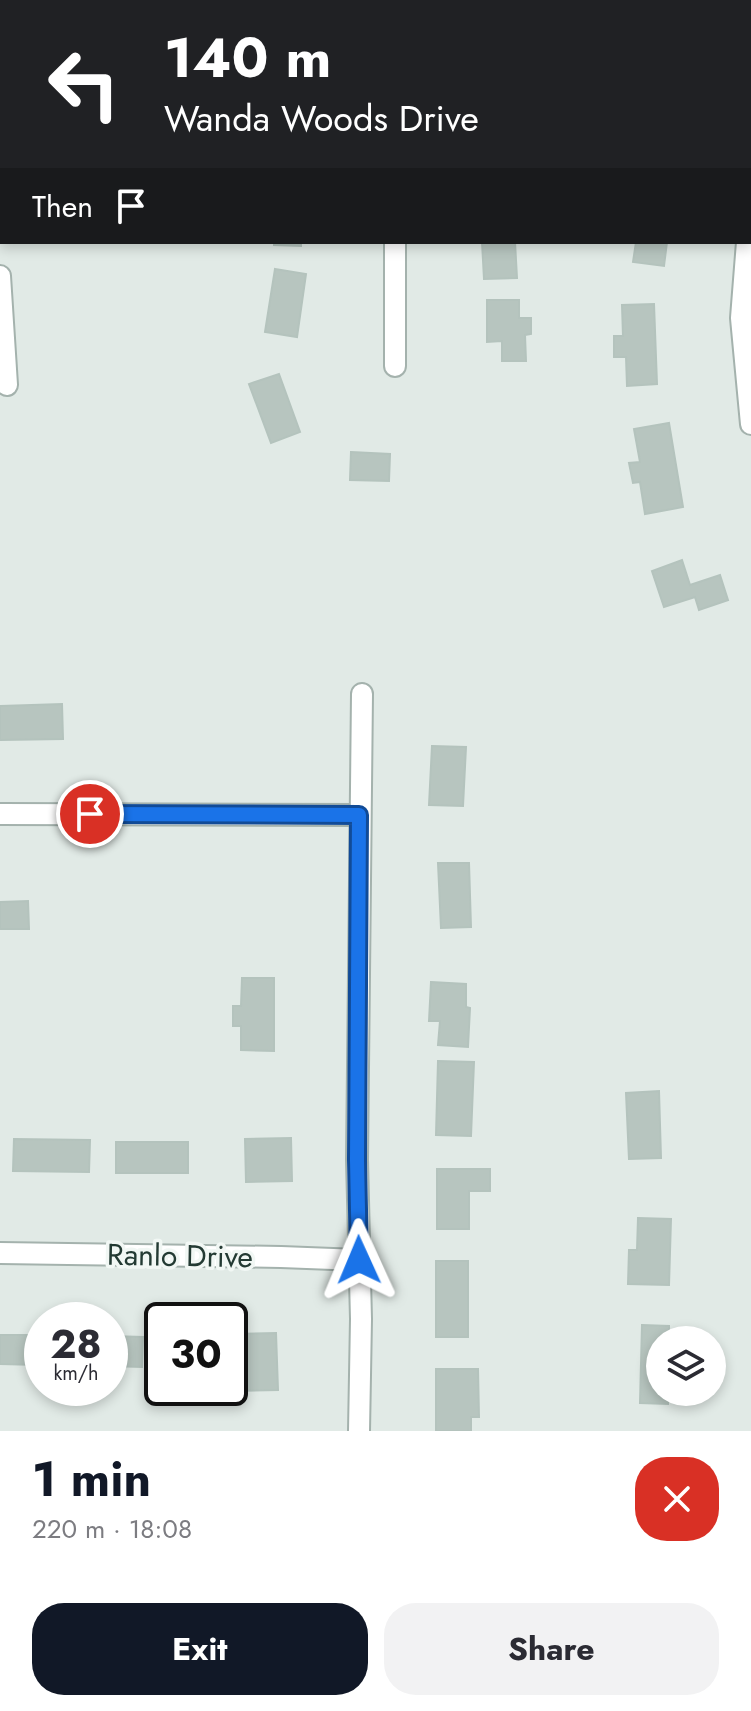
<!DOCTYPE html>
<meta charset="utf-8">
<style>
body{margin:0;font-family:Jost,sans-serif;background:#f2f2f3;color:#2b2b33;height:100vh;display:flex;flex-direction:column;font-size:30px;white-space:nowrap}
*{box-sizing:border-box;margin:0}
p{font-size:26px;color:#7c7c81}
.icon{flex:none;width:44px;height:44px;fill:none;stroke:currentColor;stroke-width:2;stroke-linecap:round;stroke-linejoin:round}
.map{position:relative;height:1431px;overflow:hidden}
.sheet{display:flex;flex-direction:column;background:#fff;flex:1}
.sheet>*{flex:none}
.top-card{position:absolute;left:0px;top:0px;width:752px;height:244px;box-shadow:0 4px 12px #0003;background:#202124;color:#fff;overflow:hidden}
.tools{position:absolute;left:646px;top:1326px;display:grid;gap:16px}
.tools a{display:grid;place-items:center;width:80px;height:80px;border-radius:50%;background:#fff;box-shadow:0 4px 12px #0003;font-size:40px}
.speed{position:absolute;left:24px;top:1302px;display:flex;gap:16px;font-size:40px;font-weight:700;text-align:center}
.speed>*{display:grid;place-content:center;width:104px;height:104px;border-radius:50%;background:#fff;box-shadow:0 4px 12px #0003;line-height:1}
.speed small{font-size:20px;font-weight:400}
.speed .limit{border:4px solid #111;border-radius:12px;background:#fff;color:#111}
.pin{position:absolute;display:grid;place-items:center;width:68px;height:68px;color:#fff;margin:-34px;border:4px solid #fff;border-radius:50%;box-shadow:0 2px 8px #0007}
.me{position:absolute;width:88px;margin:-44px;rotate:359deg;stroke-linejoin:round;filter:drop-shadow(0 0 6px #0008)}
.turn{display:flex;align-items:center;gap:28px;height:168px;padding:0 32px;font-size:36px}
.turn .icon{width:104px;height:104px;stroke-width:2.5}
.turn b{display:block;font-size:56px;line-height:68px}
.then{display:flex;align-items:center;height:76px;padding:0 32px;background:#0003;gap:16px;font-size:30px}
.round{display:grid;place-items:center;flex:none;width:84px;height:84px;border-radius:32px;background:#f2f2f3}
.headline{display:flex;align-items:center;justify-content:space-between;height:136px;padding:0 32px}
h1{font-size:48px;font-weight:700;line-height:60px;color:#111827}
.cta{display:flex;gap:16px;margin-top:auto;padding:16px 32px}
.cta a{flex:1;height:92px;border-radius:32px;background:#111827;color:#fff;font-size:32px;font-weight:700;line-height:92px;text-align:center}
.cta a+a{background:#f2f2f3;color:#2b2b33}
.map>svg:first-child{display:block}
</style>
<div class="map">
<svg width="751" height="1431" viewBox="0 0 751 1431">
<rect width="100%" height="100%" fill="#e1eae6"/>
<g fill="#b7c5bf" stroke="#b4c3bd" stroke-width="2">
<rect x="280" y="0" width="35" height="2"/>
<path d="M 701,0 L 739,0 L 738,2 L 701,2 Z"/>
<path d="M 274,242 L 301,242 L 301,246 L 274,245 Z"/>
<path d="M 482,242 L 515,242 L 517,278 L 484,279 Z"/>
<path d="M 636,242 L 667,242 L 664,266 L 633,262 Z"/>
<path d="M 275,269 L 306,274 L 297,337 L 265,332 Z"/>
<path d="M 487,300 L 519,300 L 519,318 L 531,318 L 531,334 L 525,335 L 526,361 L 502,361 L 502,341 L 487,342 Z"/>
<path d="M 654,304 L 657,384 L 627,386 L 626,357 L 614,357 L 614,336 L 623,336 L 622,305 Z"/>
<path d="M 279,374 L 300,432 L 271,443 L 249,384 Z"/>
<path d="M 669,423 L 683,507 L 645,514 L 640,482 L 633,483 L 629,463 L 640,462 L 634,429 Z"/>
<path d="M 351,452 L 390,454 L 389,481 L 350,480 Z"/>
<path d="M 682,560 L 690,585 L 720,575 L 728,600 L 699,610 L 695,597 L 664,607 L 652,571 Z"/>
<path d="M 62,704 L 63,739 L 0,740 L 0,706 Z"/>
<path d="M 432,746 L 466,747 L 463,806 L 429,805 Z"/>
<path d="M 438,863 L 469,863 L 471,927 L 441,928 Z"/>
<path d="M 28,901 L 29,929 L 0,929 L 0,902 Z"/>
<path d="M 242,978 L 274,978 L 274,1051 L 241,1050 L 241,1026 L 233,1026 L 233,1006 L 241,1006 Z"/>
<path d="M 431,982 L 466,984 L 466,1007 L 470,1008 L 468,1047 L 438,1045 L 440,1021 L 429,1021 Z"/>
<path d="M 438,1061 L 474,1062 L 471,1136 L 436,1135 Z"/>
<path d="M 659,1091 L 661,1158 L 629,1159 L 626,1093 Z"/>
<path d="M 291,1138 L 292,1181 L 246,1182 L 245,1139 Z"/>
<path d="M 14,1139 L 90,1140 L 89,1172 L 13,1171 Z"/>
<rect x="116" y="1142" width="72" height="31"/>
<path d="M 437,1169 L 490,1169 L 490,1191 L 469,1191 L 469,1229 L 437,1229 Z"/>
<path d="M 638,1218 L 671,1219 L 669,1285 L 628,1284 L 629,1250 L 637,1250 Z"/>
<rect x="436" y="1261" width="32" height="76"/>
<path d="M 642,1325 L 669,1326 L 669,1340 L 660,1340 L 660,1392 L 668,1392 L 668,1404 L 640,1403 Z"/>
<path d="M 276,1333 L 278,1390 L 234,1391 L 233,1334 Z"/>
<path d="M 0,1335 L 38,1335 L 38,1365 L 0,1364 Z"/>
<path d="M 110,1336 L 143,1337 L 142,1367 L 110,1366 Z"/>
<path d="M 436,1369 L 478,1369 L 479,1417 L 471,1417 L 471,1431 L 436,1431 Z"/>
</g>
<g fill="none" stroke-linecap="round" stroke-linejoin="round">
<defs>
<g id="street">
<path d="M 395,0 L 395,2"/>
<path d="M 750,222 L 751,216"/>
<path d="M 395,242 L 395,366"/>
<path d="M 747,242 L 741,318 L 751,424"/>
<path d="M 0,276 L 7,385"/>
<path d="M 0,814 L 359,815"/>
<path d="M 0,1253 L 281,1257 L 359,1260"/>
<path d="M 359,1431 L 361,1319 L 357,1160 L 362,694"/>
</g>
</defs>
<use href="#street" stroke="#a4b2ad" stroke-width="24"/>
<use href="#street" stroke="#fff" stroke-width="20"/>
</g>
<g fill="none" stroke-linecap="round" stroke-linejoin="round">
<defs>
<path id="route" d="M 90,814 L 359,815 L 357,1160 L 359,1260"/>
</defs>
<use href="#route" stroke="#114b97" stroke-width="20"/>
<use href="#route" stroke="#1a73e8" stroke-width="14"/>
</g>
<g text-anchor="middle" stroke-width="7" stroke-linejoin="round" paint-order="stroke">
<g font-size="30" fill="#233a33" stroke="#f1f7f4">
<text transform="translate(180 1256) rotate(1)" y="10">Ranlo Drive</text>
</g>
</g>
</svg>
<div class="tools">
<a><svg class="icon" aria-label="layers" viewBox="0 0 24 24"><path d="M12 4l9 5-9 5-9-5zM3 14l9 5 9-5"/></svg></a>
</div>
<div class="speed"><div>28<small>km/h</small></div><div class="limit">30</div></div>
<div class="pin" style="left:90px;top:814px;background:#d93025"><svg class="icon" aria-label="arrive" viewBox="0 0 24 24"><path d="M6 21V4h12l-3 4 3 4H6"/></svg></div>
<svg class="me" style="left:359px;top:1260px" viewBox="-20 -20 40 40"><path d="M0-17L14 15 0 8-14 15z" fill="#1a73e8" stroke="#fff" stroke-width="4"/></svg>
<div class="top-card">
<div class="turn"><svg class="icon" aria-label="left" viewBox="0 0 24 24"><path d="M17 20v-9H6M10 6l-5 5 5 5"/></svg><div><b>140 m</b>Wanda Woods Drive</div></div>
<div class="then">Then<svg class="icon" aria-label="arrive" viewBox="0 0 24 24"><path d="M6 21V4h12l-3 4 3 4H6"/></svg></div>
</div>
</div>
<section class="sheet">
<div class="headline"><div><h1>1 min</h1><p>220 m · 18:08</p></div><a class="round" style="background:#d93025;color:#fff"><svg class="icon" aria-label="close" viewBox="0 0 24 24"><path d="M6 6l12 12M18 6L6 18"/></svg></a></div>
<div class="cta"><a>Exit</a><a>Share</a></div>
</section>
